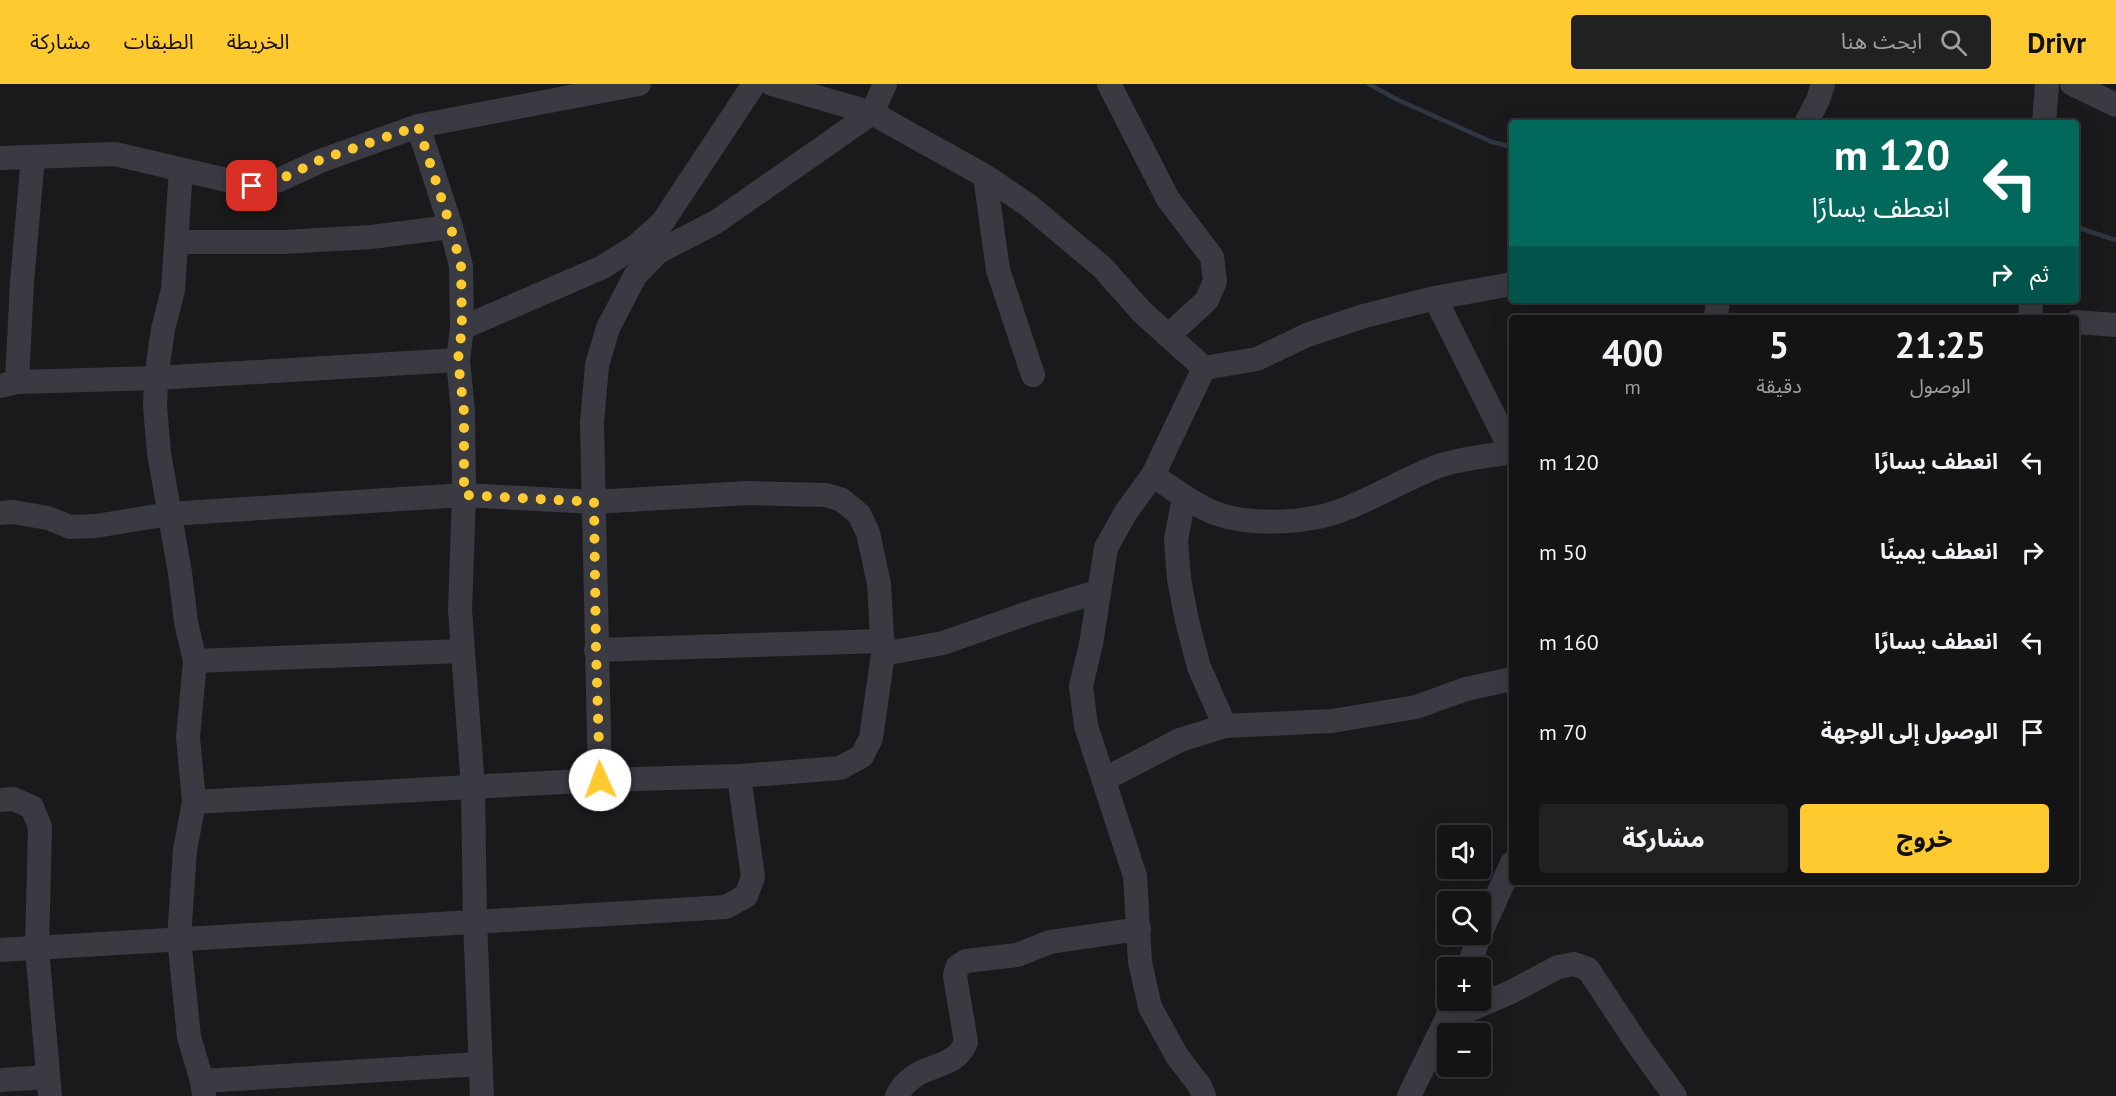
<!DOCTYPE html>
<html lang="ar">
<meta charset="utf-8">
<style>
body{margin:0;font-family:"PT Sans","Noto Sans Arabic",sans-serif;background:#212022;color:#f1f3f6;direction:rtl;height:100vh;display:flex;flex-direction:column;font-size:22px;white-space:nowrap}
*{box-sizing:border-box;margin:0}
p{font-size:20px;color:#9d9ea0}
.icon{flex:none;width:33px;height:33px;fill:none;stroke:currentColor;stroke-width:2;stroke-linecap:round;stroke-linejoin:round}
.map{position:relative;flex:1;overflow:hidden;direction:ltr}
.panel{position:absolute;left:1509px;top:231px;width:570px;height:570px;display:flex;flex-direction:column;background:#141315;border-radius:6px;box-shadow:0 6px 24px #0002,0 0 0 2px #333234;direction:rtl}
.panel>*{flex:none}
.banner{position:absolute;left:1509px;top:36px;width:570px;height:183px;border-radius:6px;box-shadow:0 6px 24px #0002,0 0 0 2px #333234;direction:rtl;background:#00695c;color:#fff;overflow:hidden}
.controls{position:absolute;left:1437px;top:741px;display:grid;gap:12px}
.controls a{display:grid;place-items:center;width:54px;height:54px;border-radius:6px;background:#141315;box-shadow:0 6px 24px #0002,0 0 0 2px #333234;font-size:30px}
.pin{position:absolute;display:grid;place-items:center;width:51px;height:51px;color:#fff;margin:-26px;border-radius:12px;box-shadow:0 3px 9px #0006}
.me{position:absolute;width:66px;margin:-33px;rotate:358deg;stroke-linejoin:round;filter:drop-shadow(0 0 4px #0008)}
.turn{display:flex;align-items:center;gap:21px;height:126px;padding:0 30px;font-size:27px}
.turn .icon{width:78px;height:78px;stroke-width:2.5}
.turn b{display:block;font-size:42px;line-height:51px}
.then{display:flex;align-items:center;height:57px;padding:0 30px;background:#0003;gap:12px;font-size:22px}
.eta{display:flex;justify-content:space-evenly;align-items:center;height:102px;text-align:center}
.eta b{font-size:36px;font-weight:800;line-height:42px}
.primary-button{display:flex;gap:12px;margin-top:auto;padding:12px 30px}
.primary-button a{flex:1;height:69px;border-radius:6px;background:#ffca2f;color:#111;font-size:24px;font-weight:800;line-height:69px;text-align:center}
.primary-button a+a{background:#212022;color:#f1f3f6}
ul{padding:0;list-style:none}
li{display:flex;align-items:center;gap:18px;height:90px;padding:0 30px}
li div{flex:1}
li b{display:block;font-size:22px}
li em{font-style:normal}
header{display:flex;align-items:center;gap:36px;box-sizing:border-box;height:84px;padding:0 30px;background:#ffca2f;color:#111}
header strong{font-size:28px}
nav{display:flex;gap:33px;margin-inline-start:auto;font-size:21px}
.search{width:420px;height:54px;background:#212022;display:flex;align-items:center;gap:15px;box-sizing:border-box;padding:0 21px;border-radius:6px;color:#9d9ea0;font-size:22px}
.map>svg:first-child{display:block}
</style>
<header>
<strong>Drivr</strong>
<div class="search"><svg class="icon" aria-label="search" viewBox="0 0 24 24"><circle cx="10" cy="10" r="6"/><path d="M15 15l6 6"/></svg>ابحث هنا</div>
<nav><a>الخريطة</a><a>الطبقات</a><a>مشاركة</a></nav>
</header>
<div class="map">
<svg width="2116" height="1012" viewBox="0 0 2116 1012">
<rect width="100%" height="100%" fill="#1a191c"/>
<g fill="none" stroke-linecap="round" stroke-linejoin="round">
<g stroke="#2e3742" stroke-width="4.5">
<path d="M 1369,0 L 1396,15 L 1492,58 L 1512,63"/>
<path d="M 2076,143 L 2116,156"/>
</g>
<g stroke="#3a3b42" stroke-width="24">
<path d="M 772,0 L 872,29 L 985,92 L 1028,121 L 1102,183 L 1142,228 L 1204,284"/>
<path d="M 1109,0 L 1168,115 L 1212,173 L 1215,197 L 1207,216 L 1168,252"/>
<path d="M 2072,0 L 2116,21"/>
<path d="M 1806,39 L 1818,16 L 1823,0"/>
<path d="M 2044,39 L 2047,0"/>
<path d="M 418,42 L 451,143 L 461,182 L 462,244 L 458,276 L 463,328 L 464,411 L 460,526 L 473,704 L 475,837 L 482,1012"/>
<path d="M 0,74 L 115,70 L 252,102 L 279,96 L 320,77 L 418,42 L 639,0"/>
<path d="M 181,86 L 173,206 L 163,245 L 156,294 L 155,322 L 159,369 L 180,489 L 186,538 L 195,577 L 188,653 L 194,718 L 185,766 L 179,854 L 189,953 L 202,997 L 204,1012"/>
<path d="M 985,92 L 998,186 L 1033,291"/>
<path d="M 177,158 L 284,158 L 371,153 L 451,143"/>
<path d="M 1435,214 L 1512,368"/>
<path d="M 1716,234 L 1718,216"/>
<path d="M 2030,234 L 2031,216"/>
<path d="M 2076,238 L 2116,241"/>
<path d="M 462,244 L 603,183 L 636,162 L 662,139 L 754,0"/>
<path d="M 1204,284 L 1153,391 L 1126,428 L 1106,464 L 1091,560 L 1081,602 L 1086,642 L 1135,792 L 1140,878 L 1150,923 L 1177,972 L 1200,1002 L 1204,1012"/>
<path d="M 1204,284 L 1257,275 L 1307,251 L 1364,232 L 1435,214 L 1512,200"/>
<path d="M 17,298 L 22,198 L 33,73"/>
<path d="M 0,302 L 17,298 L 156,294 L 458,276"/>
<path d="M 1153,391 C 1171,404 1190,418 1210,427 C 1247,443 1308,440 1345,425 C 1376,413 1405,395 1436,383 C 1455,375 1491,372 1512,368"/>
<path d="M 1184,413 L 1176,456 L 1179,495 L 1187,537 L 1199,583 L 1225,642"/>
<path d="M 0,429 L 13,428 L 48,434 L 70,443 L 96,442 L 169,430 L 464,411 L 594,418 L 747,409 L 826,411 L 842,416 L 859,430 L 868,449 L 879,500 L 883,570 L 871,654 L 862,672 L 840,684 L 739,692 L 600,696 L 194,718"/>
<path d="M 596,566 L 883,557"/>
<path d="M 883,570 L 943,559 L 1034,527 L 1097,508"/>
<path d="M 195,577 L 462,567"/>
<path d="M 1105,695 L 1180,656 L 1225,642 L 1332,637 L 1416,623 L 1466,605 L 1512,595"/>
<path d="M 600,696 L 592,339 L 597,281 L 608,244 L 635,192 L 658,168 L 716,138 L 872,29 L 885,0"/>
<path d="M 0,716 L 13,715 L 32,723 L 40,743 L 37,865 L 50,1012"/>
<path d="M 1480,850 L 1512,779"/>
<path d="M 0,866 L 726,823 L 746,812 L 753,793 L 739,692"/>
<path d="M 1468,884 L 1480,850"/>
<path d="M 1448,935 L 1511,908 L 1558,883 L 1574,880 L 1588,885 L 1636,958 L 1675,1012"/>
<path d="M 0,996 L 48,993"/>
<path d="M 202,997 L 480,980"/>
<path d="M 897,1012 C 914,976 955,989 966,958 L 955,892 L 957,883 L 966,877 L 1017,871 L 1050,858 L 1139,845"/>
<path d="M 1409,1012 L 1453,922"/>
</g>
</g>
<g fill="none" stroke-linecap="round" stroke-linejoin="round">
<path stroke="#ffca2f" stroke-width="10" stroke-dasharray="0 18" d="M 252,102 L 279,96 L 320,76 L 418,42 L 451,144 L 461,182 L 462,244 L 458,276 L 464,328 L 464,411 L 594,418 L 596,566 L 600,696"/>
</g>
</svg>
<div class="controls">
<a><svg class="icon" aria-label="sound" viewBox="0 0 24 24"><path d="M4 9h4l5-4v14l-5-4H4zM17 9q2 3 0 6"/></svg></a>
<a><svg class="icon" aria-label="search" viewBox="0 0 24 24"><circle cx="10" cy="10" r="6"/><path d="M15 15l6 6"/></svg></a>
<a>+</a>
<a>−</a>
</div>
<div class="pin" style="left:252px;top:102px;background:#d93025"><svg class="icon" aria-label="arrive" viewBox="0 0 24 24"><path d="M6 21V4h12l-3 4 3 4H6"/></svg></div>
<svg class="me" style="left:600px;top:696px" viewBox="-20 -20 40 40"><circle r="19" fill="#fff"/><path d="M0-13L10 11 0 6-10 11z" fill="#ffca2f"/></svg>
<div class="banner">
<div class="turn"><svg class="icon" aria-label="left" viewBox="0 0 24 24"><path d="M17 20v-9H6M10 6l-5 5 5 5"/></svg><div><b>120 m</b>انعطف يسارًا</div></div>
<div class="then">ثم<svg class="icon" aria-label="right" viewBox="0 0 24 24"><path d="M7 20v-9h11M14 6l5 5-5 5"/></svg></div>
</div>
<section class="panel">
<div class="eta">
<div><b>21:25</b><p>الوصول</p></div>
<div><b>5</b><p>دقيقة</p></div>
<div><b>400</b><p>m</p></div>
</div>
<ul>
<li><svg class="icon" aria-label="left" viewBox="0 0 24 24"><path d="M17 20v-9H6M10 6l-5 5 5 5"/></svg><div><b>انعطف يسارًا</b></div><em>120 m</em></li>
<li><svg class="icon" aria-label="right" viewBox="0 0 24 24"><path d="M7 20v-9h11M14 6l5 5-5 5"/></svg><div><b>انعطف يمينًا</b></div><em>50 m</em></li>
<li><svg class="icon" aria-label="left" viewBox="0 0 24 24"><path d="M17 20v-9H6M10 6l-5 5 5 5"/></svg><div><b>انعطف يسارًا</b></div><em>160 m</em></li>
<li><svg class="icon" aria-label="arrive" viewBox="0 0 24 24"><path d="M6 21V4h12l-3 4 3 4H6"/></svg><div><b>الوصول إلى الوجهة</b></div><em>70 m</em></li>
</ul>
<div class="primary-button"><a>خروج</a><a>مشاركة</a></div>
</section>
</div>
